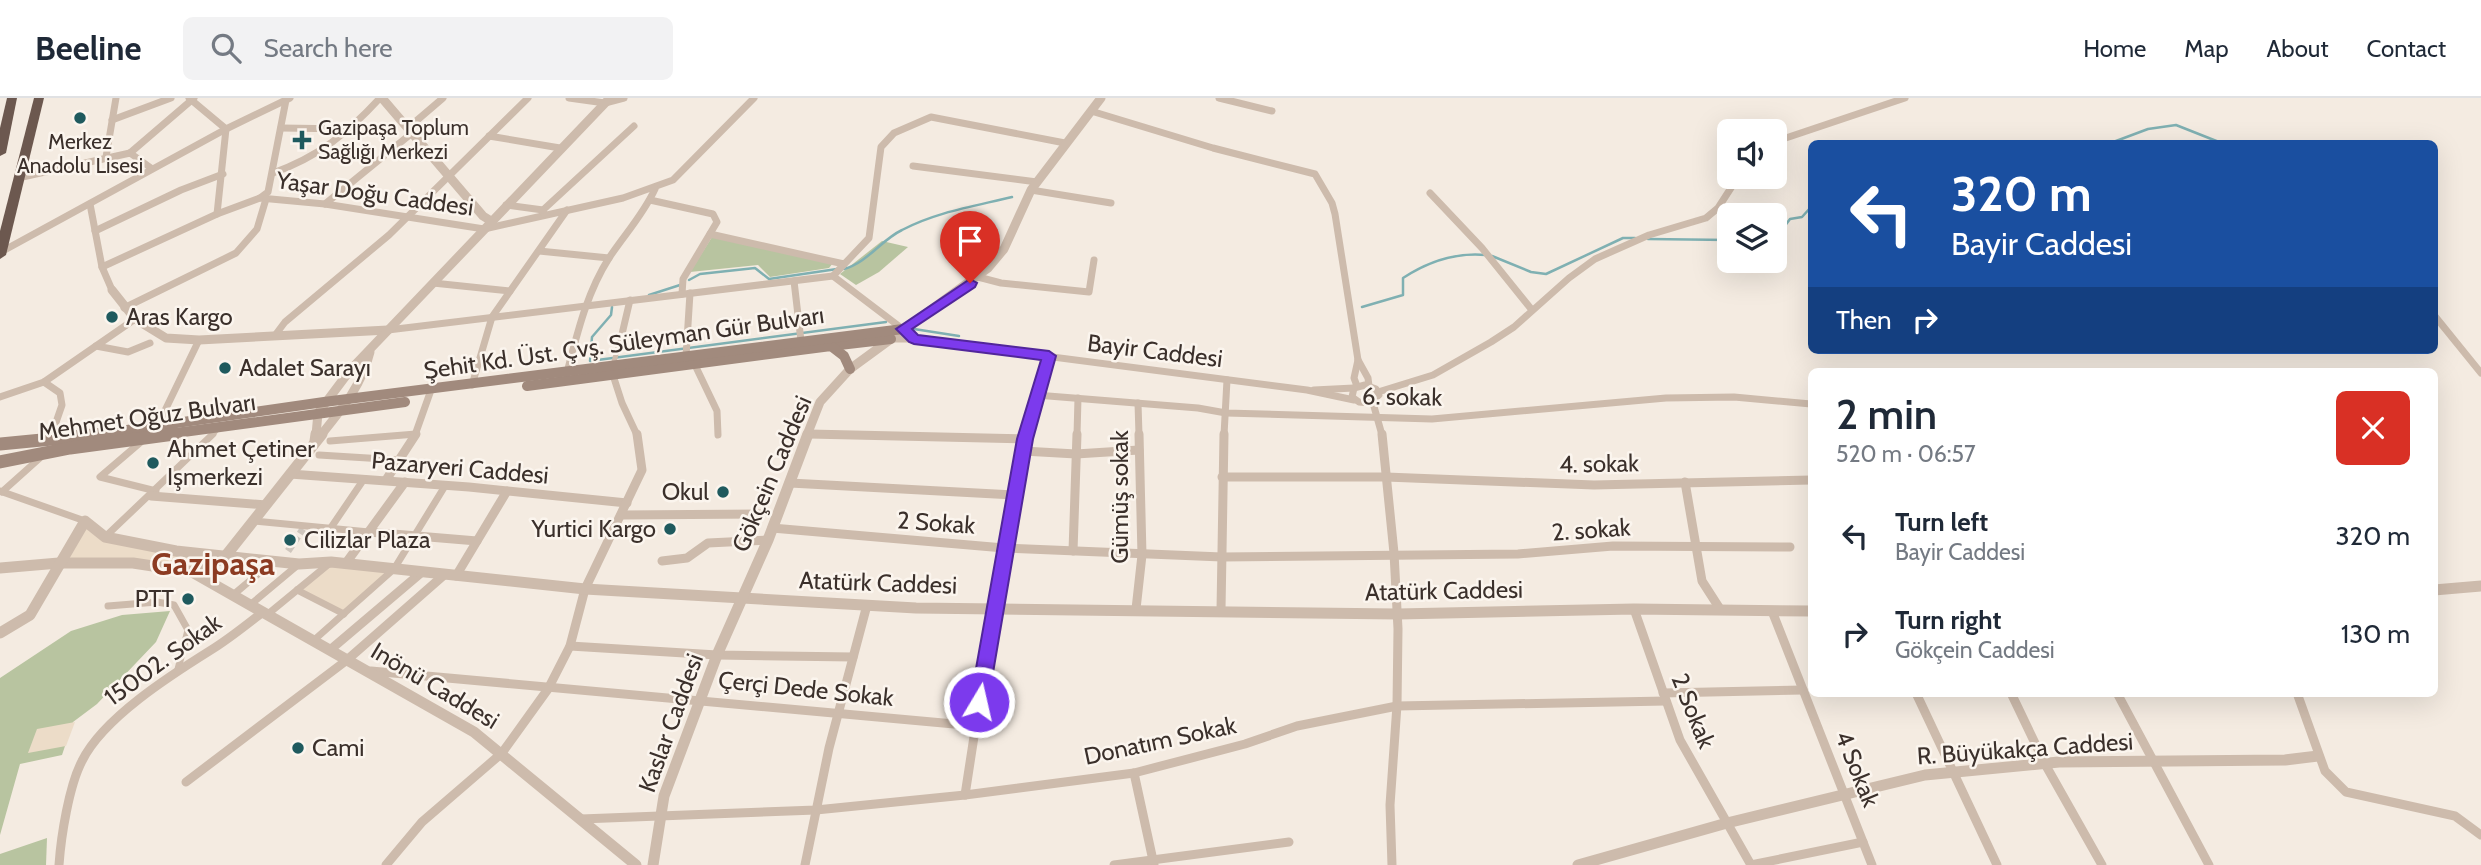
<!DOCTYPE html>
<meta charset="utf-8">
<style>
body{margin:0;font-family:Cabin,sans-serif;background:#f2f2f3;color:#1f2937;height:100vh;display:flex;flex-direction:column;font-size:26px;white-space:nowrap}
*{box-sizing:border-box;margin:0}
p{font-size:23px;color:#747a83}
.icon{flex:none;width:38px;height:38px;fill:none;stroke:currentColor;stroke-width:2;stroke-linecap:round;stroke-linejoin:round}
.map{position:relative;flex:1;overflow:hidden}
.side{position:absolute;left:1808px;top:270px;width:630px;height:329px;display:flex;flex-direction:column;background:#fff;border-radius:10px;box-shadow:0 7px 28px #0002}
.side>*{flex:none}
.hud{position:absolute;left:1808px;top:42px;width:630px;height:214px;border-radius:10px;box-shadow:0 7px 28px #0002;background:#1a4fa0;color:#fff;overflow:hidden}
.fabs{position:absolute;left:1717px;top:21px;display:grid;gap:14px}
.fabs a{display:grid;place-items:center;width:70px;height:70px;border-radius:10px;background:#fff;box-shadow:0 7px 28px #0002;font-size:35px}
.pin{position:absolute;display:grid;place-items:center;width:60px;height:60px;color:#fff;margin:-72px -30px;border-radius:50% 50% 50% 0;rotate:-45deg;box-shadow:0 0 7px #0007}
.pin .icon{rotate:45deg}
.me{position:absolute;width:77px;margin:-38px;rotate:9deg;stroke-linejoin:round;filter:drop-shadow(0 0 5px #0008)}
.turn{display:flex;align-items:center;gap:24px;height:147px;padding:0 28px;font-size:32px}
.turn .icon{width:91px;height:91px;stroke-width:2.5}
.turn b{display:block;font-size:49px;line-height:60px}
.then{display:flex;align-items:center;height:66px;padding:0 28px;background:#0003;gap:14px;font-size:26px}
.round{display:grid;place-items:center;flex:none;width:74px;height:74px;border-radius:10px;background:#f2f2f3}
.overview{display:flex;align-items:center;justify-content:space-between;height:119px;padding:0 28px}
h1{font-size:42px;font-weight:600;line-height:52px}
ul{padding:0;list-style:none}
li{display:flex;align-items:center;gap:21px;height:98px;padding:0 28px}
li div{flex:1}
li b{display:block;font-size:26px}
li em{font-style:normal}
header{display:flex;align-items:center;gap:42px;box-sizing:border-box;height:98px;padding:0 35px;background:#fff;border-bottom:2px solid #e0e1e3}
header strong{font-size:33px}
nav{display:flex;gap:38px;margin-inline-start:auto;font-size:24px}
.search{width:490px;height:63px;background:#f2f2f3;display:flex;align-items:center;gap:18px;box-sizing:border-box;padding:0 24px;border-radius:10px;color:#747a83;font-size:26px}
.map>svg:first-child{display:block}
</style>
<header>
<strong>Beeline</strong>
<div class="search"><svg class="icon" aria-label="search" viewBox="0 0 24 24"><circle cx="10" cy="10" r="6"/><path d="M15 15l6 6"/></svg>Search here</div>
<nav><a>Home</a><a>Map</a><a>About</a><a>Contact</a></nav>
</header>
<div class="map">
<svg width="2481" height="767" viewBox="0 0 2481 767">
<rect width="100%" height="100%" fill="#f4ebe1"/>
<g fill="#b8c4a0">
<path d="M 712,139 L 833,165 L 829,170 L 770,179 L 758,167 L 690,174 Z"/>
<path d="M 882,143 L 908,149 L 879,174 L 856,187 L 840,176 Z"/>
<path d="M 170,513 L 156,544 L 97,606 L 73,624 L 62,657 L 20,666 L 0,737 L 0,580 L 71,533 L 122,517 Z"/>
<path d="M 47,740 L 46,767 L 0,767 L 0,756 Z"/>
</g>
<g fill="#ecdcc8">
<path d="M 85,423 L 105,439 L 214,457 L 192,474 L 59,465 Z"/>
<path d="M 331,464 L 394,471 L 344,516 L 297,492 Z"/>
<path d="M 75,624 L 66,648 L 28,655 L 37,631 Z"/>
</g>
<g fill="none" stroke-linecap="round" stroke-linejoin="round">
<g stroke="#7fb0b2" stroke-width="2.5">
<path d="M 2108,46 L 2148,31 L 2176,27 L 2224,46"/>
<path d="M 1774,137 L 1778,137 L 1790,121 L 1802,119 L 1811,109"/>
<path d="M 1648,141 L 1729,142"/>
<path d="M 1492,158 L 1531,174 L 1546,176 L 1623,140 L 1635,140"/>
<path d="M 844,171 C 867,165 881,142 902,132 C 936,114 975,108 1012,99"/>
<path d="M 689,182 L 700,176 L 755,170 L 769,181 L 837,171"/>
<path d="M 649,197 L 680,187"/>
<path d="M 612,209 L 611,217 L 592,239 L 590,263 L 886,224"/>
<path d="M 1362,209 L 1403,197 L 1403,180 C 1429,163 1455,154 1486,157"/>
<path d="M 914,231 L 959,238"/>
</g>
<path stroke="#cfc6bd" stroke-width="7" stroke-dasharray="7 3.5" stroke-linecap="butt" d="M 288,453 L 303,431"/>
<g stroke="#cdbbac" stroke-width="5">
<path d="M 613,267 L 622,236"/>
<path d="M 212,337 L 219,330"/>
<path d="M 398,337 L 416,336"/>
</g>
<g stroke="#cdbbac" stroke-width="7">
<path d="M 142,343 L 100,379 L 156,393"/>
<path d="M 330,343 L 416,336"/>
<path d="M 319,357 L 400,362"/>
<path d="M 0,393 L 85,423"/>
<path d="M 2,394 L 41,359"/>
<path d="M 254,423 L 369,434"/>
<path d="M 330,431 L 364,381"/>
<path d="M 105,439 L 213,336"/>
<path d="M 297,492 L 344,516"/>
<path d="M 233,497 L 271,465"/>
<path d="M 250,507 L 299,466"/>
<path d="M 108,508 L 157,504 L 174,507 L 188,532 L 178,571"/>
<path d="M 268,516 L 330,465"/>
<path d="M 313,543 L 394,471 L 445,388"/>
</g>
<g stroke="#cdbbac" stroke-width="7">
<path d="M 189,0 L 226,31 L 217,116"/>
<path d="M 569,0 L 605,5 L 624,0"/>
<path d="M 1219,0 L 1272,13"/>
<path d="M 1091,13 L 1213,50 L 1315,76 L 1332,105 L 1335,116 L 1358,262 L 1354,280 L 1357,288"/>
<path d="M 112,22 L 171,0"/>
<path d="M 281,30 L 351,31"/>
<path d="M 408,30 L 443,0"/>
<path d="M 489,38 L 560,50"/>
<path d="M 1774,44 L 1905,0"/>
<path d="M 130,55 L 194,0"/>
<path d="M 130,55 L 151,70"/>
<path d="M 106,59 L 116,0"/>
<path d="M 913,68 L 1037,84"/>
<path d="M 273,75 C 318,59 348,35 380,0"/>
<path d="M 18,80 L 130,55"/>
<path d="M 1031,92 L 1111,105"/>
<path d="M 1430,95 L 1482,150 L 1532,212"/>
<path d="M 260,100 L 325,106 L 484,131 L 623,100 L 673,82 L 754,0"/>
<path d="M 650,102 L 713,116 L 717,124 L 683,181 L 682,196"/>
<path d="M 90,106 L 102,169 L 112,192"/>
<path d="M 325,106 L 412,35"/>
<path d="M 506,107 L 543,112 L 544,116"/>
<path d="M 543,112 L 634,28"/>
<path d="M 95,133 L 181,92 L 223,76"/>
<path d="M 710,136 L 844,166"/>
<path d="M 539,153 L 609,160"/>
<path d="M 1,154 L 226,31 L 290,0"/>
<path d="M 102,169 L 217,116 L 260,100 L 268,94 L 286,2"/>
<path d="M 978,179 L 1001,185 L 1089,194 L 1094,162"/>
<path d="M 794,183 L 801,243"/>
<path d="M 433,185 L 510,193"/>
<path d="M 124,210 L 236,155 L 257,131 L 266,101"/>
<path d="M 2434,217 L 2481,275"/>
<path d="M 388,232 L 833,178"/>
<path d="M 904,232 L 833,178 L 869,140 L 881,49 L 894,35 L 931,19 L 1065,45"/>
<path d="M 276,236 L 285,224 L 389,137 L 528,0"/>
<path d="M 622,236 L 630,202"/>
<path d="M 891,241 L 914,241 L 1307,292 L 1354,302"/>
<path d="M 96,248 L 128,254 L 150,245"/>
<path d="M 686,258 L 690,195"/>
<path d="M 1358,262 L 1368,280 L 1369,288"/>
<path d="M 695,267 L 717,313 L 718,337"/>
<path d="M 612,274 L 622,305 L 637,337"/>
<path d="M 566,278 C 577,237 586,196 609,160 C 625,136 643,117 655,91"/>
<path d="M 44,284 L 60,295 L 62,307 L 54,330"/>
<path d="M 472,287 L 492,219 L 567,112"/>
<path d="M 1365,287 L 1376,291 L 1379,297 L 1370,305 L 1359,304 L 1352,299 L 1354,290 Z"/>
<path d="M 1314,292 L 1354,290"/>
<path d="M 1378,294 L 1433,277 L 1491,244 L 1514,229 L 1569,180 L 1595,161 L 1649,137 L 1706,120 L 1718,110 L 1738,79"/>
<path d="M 1036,297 L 1198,310 L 1226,315 L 1432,321 L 1666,300 L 1734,299 L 1811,306"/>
<path d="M 0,299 L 44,284 L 135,221"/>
<path d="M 1138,305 L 1139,337"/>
<path d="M 1373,305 L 1382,337"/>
<path d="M 157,329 L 199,242"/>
<path d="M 809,336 L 873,337"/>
<path d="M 415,337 L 431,292"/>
<path d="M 1026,337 L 1049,259"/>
<path d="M 1077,337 L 1078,300"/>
<path d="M 1224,337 L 1227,282"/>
</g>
<g stroke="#cdbbac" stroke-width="9">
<path d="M 809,336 L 1025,341"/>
<path d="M 1382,336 L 1394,455 L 1398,531 L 1397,607 L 1390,707 L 1392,767"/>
<path d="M 1023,353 L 1076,356 L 1139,352"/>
<path d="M 290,376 L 469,389 L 627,405"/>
<path d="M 1222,379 L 1386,379 L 1594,387 L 1811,382"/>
<path d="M 386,382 L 416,336"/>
<path d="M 1685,384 L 1702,483 L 1720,511"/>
<path d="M 790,385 L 1014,397"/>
<path d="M 151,398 L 266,407"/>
<path d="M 621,417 L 760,416"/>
<path d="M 772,430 L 1004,450 L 1222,459 L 1518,456 L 1613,448 L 1790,449"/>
<path d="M 369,434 L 477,443 L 456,478"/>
<path d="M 477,443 L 507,393"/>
<path d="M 1073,453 L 1077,336"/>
<path d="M 662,463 L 687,460 L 708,445 L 768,442"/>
<path d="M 346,465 L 405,384"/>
<path d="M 1136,511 L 1142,457 L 1139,336"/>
<path d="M 1634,511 L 1680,642 L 1751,767 L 1863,744"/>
<path d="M 1221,512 L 1224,336"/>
<path d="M 1772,513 L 1872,767"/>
<path d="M 570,548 L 717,557 L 853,559"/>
<path d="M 330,552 L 422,474"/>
<path d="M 371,573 L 976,628"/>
<path d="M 1663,595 L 1803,592"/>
<path d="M 1916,595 L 1997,767"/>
<path d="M 2011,595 L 2045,666 L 2102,767"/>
<path d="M 2117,595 L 2209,767"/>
<path d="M 2297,595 L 2325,673 L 2346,694 L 2455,718 L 2481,737"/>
<path d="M 1134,675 L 1154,767"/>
<path d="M 186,684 L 347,562 L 444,477"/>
<path d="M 965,697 L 994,509 L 1027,336"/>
<path d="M 581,721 L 816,712 L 965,697 L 1134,675 L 1245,646 L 1297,628 L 1397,608 L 1666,603"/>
<path d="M 59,767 C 61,738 69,688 82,663 C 103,620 171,577 211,552 C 229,541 246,527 263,514"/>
<path d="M 386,767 L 422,724 L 502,655 L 548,591 L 570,548 L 585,491 L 642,372 L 637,336"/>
<path d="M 805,767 L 829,650 L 867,507"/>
<path d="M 1114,767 L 1289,744"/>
</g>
<g stroke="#cdbbac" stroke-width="9">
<path d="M 382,0 L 483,118 L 491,123"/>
<path d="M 112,192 L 135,221 L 166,240 L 199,242 L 388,232"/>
<path d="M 316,337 L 318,315 L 351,271 L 610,0"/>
<path d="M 321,337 C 342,311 362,287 370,254"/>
<path d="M 807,337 L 820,304 L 850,271 L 988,170 L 1004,151 L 1031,92 L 1101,0"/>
</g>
<g stroke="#cdbbac" stroke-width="11">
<path d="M 315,343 L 316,336"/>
<path d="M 0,470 L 59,465 L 133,465 L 192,474 L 224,460 L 322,336"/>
<path d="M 192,474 L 474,634 L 636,767"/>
<path d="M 2434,492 L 2481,488"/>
<path d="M 0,535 L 30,517 L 85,423 L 105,439 L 176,453 L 299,466 L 331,464 L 585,491 L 916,510 L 1398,516 L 1634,511 L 1811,513"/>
<path d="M 653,767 L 664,698 L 717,557 L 768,442 L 808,336"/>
<path d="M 1578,767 L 1727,725 L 1925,677 L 2059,664 L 2285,662 L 2318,658"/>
</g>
<g stroke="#a18a7d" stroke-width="10">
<path d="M 831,248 L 891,241"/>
<path d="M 527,288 L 831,248 L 844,258 L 850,271"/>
<path d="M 92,337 L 324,304 L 903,231"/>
<path d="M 161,337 L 405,304"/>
</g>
<g stroke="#a18a7d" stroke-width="13">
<path d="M 0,346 L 104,336"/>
<path d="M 0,364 L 70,350 L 174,336"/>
</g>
<g fill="#6c584f" fill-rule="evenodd">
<path d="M 7,0 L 17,0 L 6,55 L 0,58 L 0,30 Z"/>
<path d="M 34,0 L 44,0 L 6,157 L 0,161 L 0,133 Z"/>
</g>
</g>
<path fill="#7c3aed" stroke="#51269a" stroke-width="2" d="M 970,181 L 977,185 L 975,189 L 912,231 L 918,237 L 1049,253 L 1056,258 L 1033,341 L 988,604 L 986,610 L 979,612 L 973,610 L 970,604 L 1017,341 L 1041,262 L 914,246 L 909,244 L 896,231 Z"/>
<g fill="#1f5a5e" stroke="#fbf5ee" stroke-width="2.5">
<circle cx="80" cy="20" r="7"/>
<path d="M298.5 31.5h7v7h7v7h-7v7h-7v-7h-7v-7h7z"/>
<circle cx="112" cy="219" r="7"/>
<circle cx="225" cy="270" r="7"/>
<circle cx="153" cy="365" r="7"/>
<circle cx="723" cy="394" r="7"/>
<circle cx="670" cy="431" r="7"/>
<circle cx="290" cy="442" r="7"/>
<circle cx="188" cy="501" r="7"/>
<circle cx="298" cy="650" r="7"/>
</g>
<g text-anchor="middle" stroke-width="5" stroke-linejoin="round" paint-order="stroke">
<g font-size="21" fill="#3b302b" stroke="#fbf5ee" text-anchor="start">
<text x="318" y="37">Gazipaşa Toplum<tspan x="318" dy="24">Sağlığı Merkezi</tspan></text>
<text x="80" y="51" text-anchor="middle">Merkez<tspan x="80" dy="24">Anadolu Lisesi</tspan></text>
</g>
<g font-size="24" fill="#3b302b" stroke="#fbf5ee">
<text transform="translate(375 96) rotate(8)" y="8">Yaşar Doğu Caddesi</text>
<text transform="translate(624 245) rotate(-8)" y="8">Şehit Kd. Üst. Çvş. Süleyman Gür Bulvarı</text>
<text transform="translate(1155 253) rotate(7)" y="8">Bayir Caddesi</text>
<text transform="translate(1402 299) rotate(1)" y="8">6. sokak</text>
<text transform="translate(147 319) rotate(-8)" y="8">Mehmet Oğuz Bulvarı</text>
<text transform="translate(1599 366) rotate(-1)" y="8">4. sokak</text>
<text transform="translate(460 370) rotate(5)" y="8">Pazaryeri Caddesi</text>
<text transform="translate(772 376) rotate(-67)" y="8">Gökçein Caddesi</text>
<text transform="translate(1120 399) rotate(-90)" y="8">Gümüş sokak</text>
<text transform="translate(936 425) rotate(4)" y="8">2 Sokak</text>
<text transform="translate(1591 432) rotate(-4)" y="8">2. sokak</text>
<text transform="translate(878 485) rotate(2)" y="8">Atatürk Caddesi</text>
<text transform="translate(1444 493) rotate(-1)" y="8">Atatürk Caddesi</text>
<text transform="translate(163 562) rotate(-36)" y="8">15002. Sokak</text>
<text transform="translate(435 588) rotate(31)" y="8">Inönü Caddesi</text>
<text transform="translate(806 591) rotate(6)" y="8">Çerçi Dede Sokak</text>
<text transform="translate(1693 613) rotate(68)" y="8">2 Sokak</text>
<text transform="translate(671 625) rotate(-70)" y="8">Kaslar Caddesi</text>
<text transform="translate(1160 643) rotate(-12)" y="8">Donatım Sokak</text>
<text transform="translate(2025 651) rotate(-4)" y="8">R. Büyükakça Caddesi</text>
<text transform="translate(1857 671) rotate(68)" y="8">4 Sokak</text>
</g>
<g font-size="24" fill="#3b302b" stroke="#fbf5ee" text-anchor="start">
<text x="126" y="227">Aras Kargo</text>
<text x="239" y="278">Adalet Sarayı</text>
<text x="167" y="359">Ahmet Çetiner<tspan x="167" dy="28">Işmerkezi</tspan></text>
<text x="709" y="402" text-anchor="end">Okul</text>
<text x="656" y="439" text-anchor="end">Yurtici Kargo</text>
<text x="304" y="450">Cilizlar Plaza</text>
<text x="174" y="509" text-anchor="end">PTT</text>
<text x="312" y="658">Cami</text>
</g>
<g font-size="32" font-weight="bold" fill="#8c3b22" stroke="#fbf5ee">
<text x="213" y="477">Gazipaşa</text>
</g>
</g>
</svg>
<div class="fabs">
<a><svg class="icon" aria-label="sound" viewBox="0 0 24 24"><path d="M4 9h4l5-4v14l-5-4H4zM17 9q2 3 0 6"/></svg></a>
<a><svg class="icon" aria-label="layers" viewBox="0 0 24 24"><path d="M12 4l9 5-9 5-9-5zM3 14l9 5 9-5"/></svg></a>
</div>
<div class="pin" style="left:970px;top:185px;background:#d93025"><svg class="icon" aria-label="arrive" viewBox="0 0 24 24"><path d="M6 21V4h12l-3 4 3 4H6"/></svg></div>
<svg class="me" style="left:979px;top:604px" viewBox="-20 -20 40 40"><circle r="17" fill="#7c3aed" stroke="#fff" stroke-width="3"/><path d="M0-11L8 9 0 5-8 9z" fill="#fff"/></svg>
<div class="hud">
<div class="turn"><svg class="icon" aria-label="left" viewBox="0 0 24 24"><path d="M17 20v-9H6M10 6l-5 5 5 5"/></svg><div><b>320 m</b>Bayir Caddesi</div></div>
<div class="then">Then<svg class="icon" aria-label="right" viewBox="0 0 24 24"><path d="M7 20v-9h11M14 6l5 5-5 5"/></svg></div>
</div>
<section class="side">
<div class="overview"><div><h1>2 min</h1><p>520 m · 06:57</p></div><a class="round" style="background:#d93025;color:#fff"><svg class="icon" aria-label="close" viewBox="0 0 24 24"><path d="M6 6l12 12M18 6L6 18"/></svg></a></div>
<ul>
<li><svg class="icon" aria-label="left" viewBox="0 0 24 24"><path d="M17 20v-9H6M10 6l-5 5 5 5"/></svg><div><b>Turn left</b><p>Bayir Caddesi</p></div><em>320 m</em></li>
<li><svg class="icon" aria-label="right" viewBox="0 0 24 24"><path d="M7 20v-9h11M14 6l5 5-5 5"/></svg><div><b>Turn right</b><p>Gökçein Caddesi</p></div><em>130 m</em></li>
</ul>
</section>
</div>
